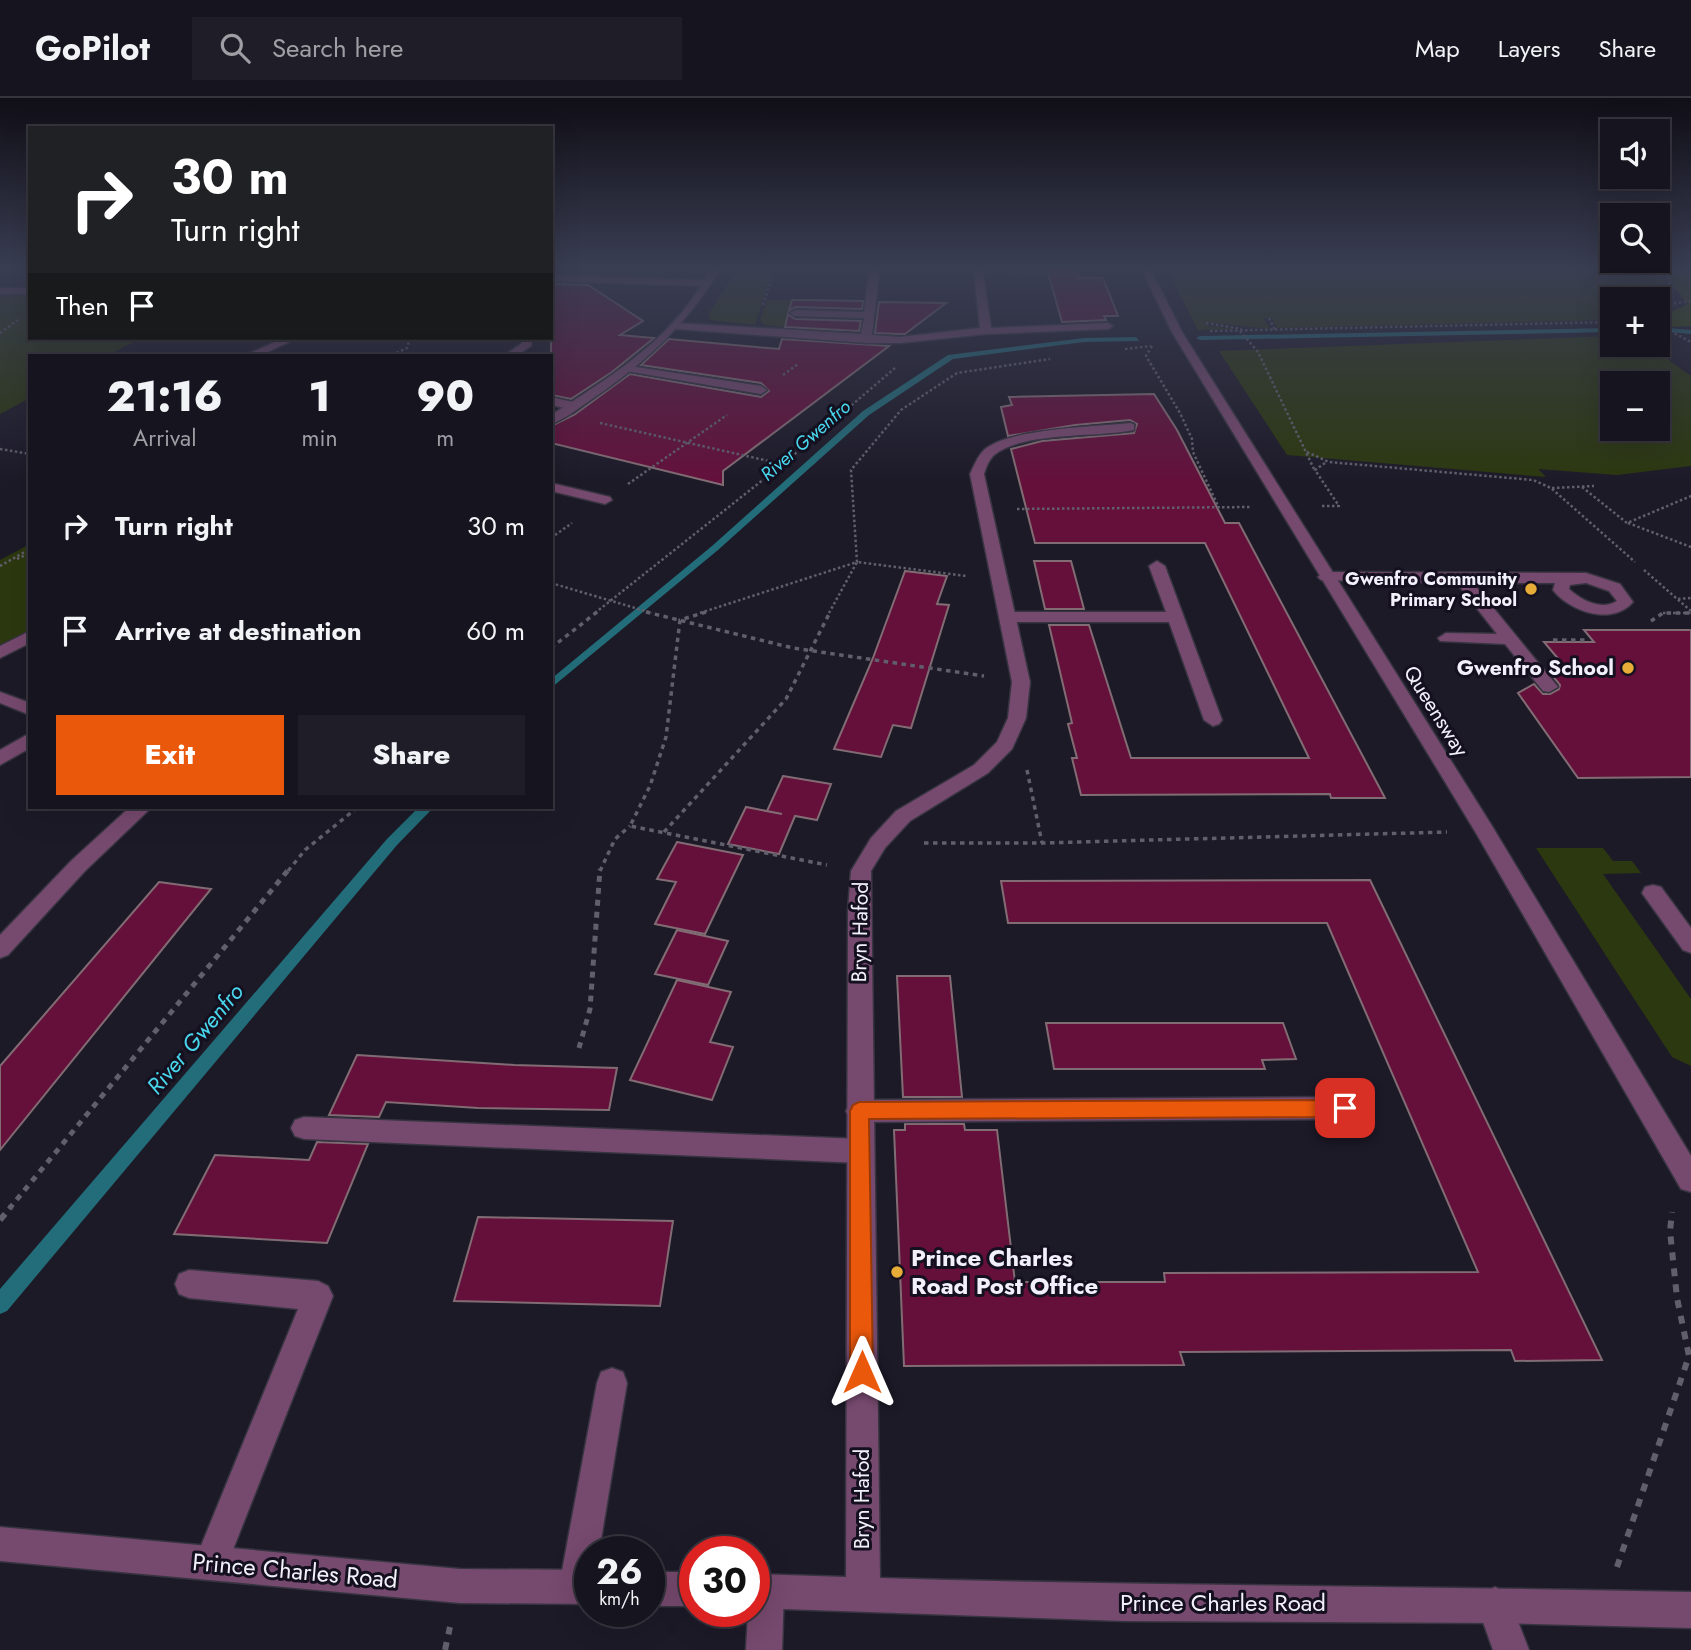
<!DOCTYPE html>
<meta charset="utf-8">
<style>
body{margin:0;font-family:Jost,sans-serif;background:#1f1d27;color:#f1f3f6;height:100vh;display:flex;flex-direction:column;font-size:26px;white-space:nowrap}
*{box-sizing:border-box;margin:0}
p{font-size:23px;color:#9e9ea4}
.icon{flex:none;width:38px;height:38px;fill:none;stroke:currentColor;stroke-width:2;stroke-linecap:round;stroke-linejoin:round}
.map{position:relative;flex:1;overflow:hidden}
.side{position:absolute;left:28px;top:256px;width:525px;height:455px;display:flex;flex-direction:column;background:#16141e;border-radius:0px;box-shadow:0 7px 28px #0002,0 0 0 2px #35333c}
.side>*{flex:none}
.hud{position:absolute;left:28px;top:28px;width:525px;height:214px;border-radius:0px;box-shadow:0 7px 28px #0002,0 0 0 2px #35333c;background:#202124;color:#fff;overflow:hidden}
.buttons{position:absolute;left:1600px;top:21px;display:grid;gap:14px}
.buttons a{display:grid;place-items:center;width:70px;height:70px;border-radius:0px;background:#16141e;box-shadow:0 7px 28px #0002,0 0 0 2px #35333c;font-size:35px}
.speed{position:absolute;left:574px;top:1438px;display:flex;gap:14px;font-size:35px;font-weight:700;text-align:center}
.speed>*{display:grid;place-content:center;width:91px;height:91px;border-radius:50%;background:#16141e;box-shadow:0 7px 28px #0002,0 0 0 2px #35333c;line-height:1}
.speed small{font-size:18px;font-weight:400}
.speed .limit{border:10px solid #d22;background:#fff;color:#111}
.pin{position:absolute;display:grid;place-items:center;width:60px;height:60px;color:#fff;margin:-30px;border-radius:14px;box-shadow:0 4px 10px #0006}
.me{position:absolute;width:77px;margin:-38px;rotate:0deg;stroke-linejoin:round;filter:drop-shadow(0 0 5px #0008)}
.turn{display:flex;align-items:center;gap:24px;height:147px;padding:0 28px;font-size:32px}
.turn .icon{width:91px;height:91px;stroke-width:2.5}
.turn b{display:block;font-size:49px;line-height:60px}
.then{display:flex;align-items:center;height:66px;padding:0 28px;background:#0003;gap:14px;font-size:26px}
.eta{display:flex;justify-content:space-evenly;align-items:center;height:119px;text-align:center}
.eta b{font-size:42px;font-weight:800;line-height:49px}
.button{display:flex;gap:14px;margin-top:auto;padding:14px 28px}
.button a{flex:1;height:80px;border-radius:0px;background:#ea580c;color:#fff;font-size:28px;font-weight:800;line-height:80px;text-align:center}
.button a+a{background:#1f1d27;color:#f1f3f6}
ul{padding:0;list-style:none}
li{display:flex;align-items:center;gap:21px;height:105px;padding:0 28px}
li div{flex:1}
li b{display:block;font-size:26px}
li em{font-style:normal}
header{display:flex;align-items:center;gap:42px;box-sizing:border-box;height:98px;padding:0 35px;background:#16141e;border-bottom:2px solid #35333c}
header strong{font-size:33px}
nav{display:flex;gap:38px;margin-inline-start:auto;font-size:24px}
.search{width:490px;height:63px;background:#1f1d27;display:flex;align-items:center;gap:18px;box-sizing:border-box;padding:0 24px;border-radius:0px;color:#9e9ea4;font-size:26px}
.map>svg:first-child{display:block}
</style>
<header>
<strong>GoPilot</strong>
<div class="search"><svg class="icon" aria-label="search" viewBox="0 0 24 24"><circle cx="10" cy="10" r="6"/><path d="M15 15l6 6"/></svg>Search here</div>
<nav><a>Map</a><a>Layers</a><a>Share</a></nav>
</header>
<div class="map">
<svg width="1691" height="1552" viewBox="0 0 1691 1552">
<rect width="100%" height="100%" fill="#1d1a28"/>
<g fill="#2c380f" fill-rule="evenodd">
<path d="M 745,168 L 773,171 L 755,227 L 710,222 L 708,217 C 717,204 733,174 745,168 Z"/>
<path d="M 1165,168 L 1660,168 L 1666,193 L 1657,207 L 1657,201 L 1612,201 L 1612,219 L 1608,220 L 1610,222 L 1277,230 L 1272,220 L 1264,221 L 1270,231 L 1205,224 L 1209,228 L 1236,231 L 1198,232 Z"/>
<path d="M 0,197 L 30,197 L 30,240 L 141,240 L 109,257 L 30,257 L 30,300 L 0,316 Z"/>
<path d="M 767,202 L 792,202 L 786,225 L 851,230 L 832,234 L 764,227 L 760,222 Z"/>
<path d="M 1612,238 L 1612,247 L 1648,247 L 1691,278 L 1691,368 L 1617,377 L 1538,371 L 1546,379 L 1287,357 L 1219,253 ZM 1612,285 L 1657,285 L 1657,331 L 1612,331 Z"/>
<path d="M 30,446 L 30,532 L 0,548 L 0,462 Z"/>
<path d="M 1536,750 L 1603,750 L 1613,763 L 1632,763 L 1641,775 L 1603,776 L 1691,901 L 1691,968 L 1672,959 Z"/>
</g>
<path fill="#394c00" d="M 1666,168 L 1691,171 L 1691,228 L 1664,229 L 1659,223 L 1663,218 L 1688,206 L 1664,176 Z"/>
<g fill="none" stroke-linecap="round" stroke-linejoin="round">
<g fill="#226d79" fill-rule="evenodd">
<path d="M 1657,229 L 1691,232 L 1691,236 L 1657,233 Z"/>
<path d="M 1612,230 L 1612,234 L 1200,242 L 1196,240 L 1200,238 Z"/>
<path d="M 1136,239 L 1139,243 L 1084,244 L 953,261 L 869,317 L 718,452 L 551,590 L 551,581 L 712,448 L 863,313 L 948,257 L 1084,240 Z"/>
<path d="M 419,709 L 434,709 L 397,747 L 7,1213 L 0,1216 L 0,1191 L 387,741 Z"/>
</g>
</g>
<g fill="#64103b" stroke="#826c74" stroke-width="2">
<path d="M 1046,168 L 1071,168 L 1079,180 L 1103,180 L 1118,218 L 1104,218 L 1106,222 L 1062,224 Z"/>
<path d="M 551,186 L 588,187 L 643,223 L 620,237 L 654,240 L 612,274 L 571,301 L 551,297 Z"/>
<path d="M 792,202 L 808,202 L 863,203 L 862,211 L 795,209 L 789,213 Z"/>
<path d="M 879,204 L 946,205 L 905,236 L 900,236 L 875,235 Z"/>
<path d="M 788,216 L 795,221 L 861,223 L 859,233 L 785,229 Z"/>
<path d="M 669,241 L 779,251 L 782,241 L 889,248 L 723,373 L 723,387 L 551,345 L 551,328 L 574,317 L 630,276 L 761,299 L 769,293 L 761,285 L 641,267 Z"/>
<path d="M 1154,296 L 1177,332 L 1225,425 L 1239,425 L 1385,700 L 1331,700 L 1330,696 L 1081,697 L 1072,660 L 1077,660 L 1068,626 L 1072,625 L 1049,527 L 1089,527 L 1131,660 L 1309,660 L 1205,445 L 1035,445 L 1011,351 L 1042,343 L 1134,335 L 1137,326 L 1130,322 L 1075,327 L 1008,338 L 1001,309 L 1012,307 L 1009,299 Z"/>
<path d="M 1034,463 L 1071,463 L 1084,511 L 1045,511 Z"/>
<path d="M 905,473 L 947,478 L 937,506 L 949,507 L 911,630 L 893,627 L 881,659 L 834,651 L 873,560 Z"/>
<path d="M 1584,532 L 1691,532 L 1691,679 L 1578,680 L 1518,595 L 1534,586 L 1543,596 L 1550,596 L 1559,591 L 1560,587 L 1552,577 L 1566,570 L 1544,544 L 1594,544 Z"/>
<path d="M 783,678 L 831,686 L 817,722 L 795,718 L 779,756 L 728,746 L 746,709 L 782,716 L 767,713 Z"/>
<path d="M 677,744 L 743,757 L 705,836 L 655,826 L 676,784 L 657,781 Z"/>
<path d="M 1370,782 L 1602,1262 L 1515,1263 L 1511,1252 L 1180,1254 L 1184,1267 L 904,1268 L 894,1032 L 905,1032 L 905,1026 L 964,1026 L 965,1032 L 997,1032 L 1015,1184 L 1165,1184 L 1164,1175 L 1478,1174 L 1327,825 L 1008,825 L 1001,783 Z"/>
<path d="M 159,784 L 211,791 L 0,1052 L 0,968 Z"/>
<path d="M 677,832 L 728,843 L 708,887 L 655,876 Z"/>
<path d="M 897,878 L 950,878 L 962,999 L 903,999 Z"/>
<path d="M 677,882 L 731,894 L 710,944 L 733,949 L 712,1002 L 630,982 Z"/>
<path d="M 1046,925 L 1283,925 L 1296,961 L 1262,962 L 1265,971 L 1054,971 Z"/>
<path d="M 357,957 L 514,967 L 617,970 L 609,1012 L 478,1010 L 386,1004 L 379,1019 L 329,1017 Z"/>
<path d="M 317,1044 L 368,1046 L 327,1145 L 174,1136 L 215,1057 L 309,1062 Z"/>
<path d="M 478,1119 L 673,1123 L 660,1208 L 454,1203 Z"/>
</g>
<g fill="none" stroke-linecap="round" stroke-linejoin="round">
<defs>
<g id="lane">
<path d="M 870,168 L 880,168 L 872,237 L 900,239 L 980,230 L 973,168 L 982,168 L 991,230 L 1108,225 L 1113,228 L 1108,231 L 986,236 L 900,245 L 866,245 L 677,231 L 672,228 L 677,225 L 861,236 L 864,220 L 795,218 L 790,215 L 795,212 L 864,214 Z"/>
<path d="M 522,240 L 532,240 L 531,248 L 517,257 L 505,257 L 522,245 Z"/>
<path d="M 630,268 L 761,288 L 767,292 L 761,296 L 626,273 L 626,269 Z"/>
<path d="M 551,299 L 577,305 L 579,308 L 573,312 L 551,307 Z"/>
<path d="M 551,385 L 610,399 L 612,402 L 605,406 L 551,393 Z"/>
<path d="M 1157,463 L 1165,468 L 1222,622 L 1219,626 L 1213,628 L 1204,622 L 1169,524 L 1008,524 L 1000,519 L 1008,514 L 1166,514 L 1149,468 Z"/>
<path d="M 1326,474 L 1586,475 L 1620,486 L 1633,504 C 1613,528 1570,514 1553,492 L 1555,485 L 1473,485 L 1558,589 L 1549,594 L 1543,593 L 1505,546 L 1440,543 L 1438,540 L 1446,535 L 1497,536 L 1457,485 L 1321,482 L 1318,479 L 1321,476 ZM 1586,485 L 1609,493 L 1617,503 C 1601,513 1581,502 1569,491 L 1570,487 Z"/>
<path d="M 30,533 L 30,545 L 0,560 L 0,548 Z"/>
<path d="M 0,594 L 30,605 L 30,617 L 0,605 Z"/>
<path d="M 130,709 L 152,709 L 85,773 L 8,857 L 0,860 L 0,837 L 71,763 Z"/>
<path d="M 1653,787 L 1661,789 L 1691,830 L 1691,855 L 1683,852 L 1642,795 L 1645,789 Z"/>
<path d="M 1345,999 L 1354,1002 L 1358,1010 L 1354,1018 L 1345,1021 L 859,1024 L 850,1021 L 846,1013 L 850,1005 L 859,1002 Z"/>
<path d="M 304,1019 L 860,1041 L 869,1045 L 873,1053 L 869,1061 L 860,1065 L 304,1041 L 295,1038 L 291,1030 L 295,1022 Z"/>
<path d="M 189,1172 L 318,1183 L 328,1188 L 333,1198 L 223,1477 L 211,1482 L 199,1477 L 194,1465 L 298,1211 L 189,1200 L 179,1196 L 175,1186 L 179,1176 Z"/>
<path d="M 612,1270 L 623,1274 L 627,1285 L 599,1454 L 590,1454 L 590,1498 L 588,1501 L 576,1506 L 564,1501 L 559,1489 L 597,1285 L 601,1274 Z"/>
<path d="M 767,1476 L 779,1481 L 784,1493 L 782,1552 L 746,1552 L 748,1514 L 754,1514 L 754,1482 Z"/>
<path d="M 1495,1489 L 1507,1495 L 1529,1552 L 1493,1552 L 1477,1507 L 1483,1495 Z"/>
</g>
<g id="street">
<path d="M 713,168 L 722,168 C 690,223 646,265 592,301 C 580,309 566,321 551,326 L 551,317 C 606,282 666,245 701,188 L 551,183 L 551,177 L 704,182 Z"/>
<path d="M 1140,168 L 1149,168 L 1182,234 L 1492,728 L 1691,1058 L 1691,1094 L 1681,1091 L 1476,735 L 1172,234 Z"/>
<rect x="0" y="190" width="30" height="6"/>
<path d="M 284,240 L 298,240 L 261,257 L 246,257 Z"/>
<path d="M 1130,325 L 1134,326 L 1134,332 C 1098,340 1023,333 994,357 C 989,362 986,369 984,376 L 1030,584 L 1026,620 L 1012,651 L 988,675 L 910,723 L 885,750 L 871,773 L 880,1480 C 1150,1488 1421,1488 1691,1494 L 1691,1530 L 1495,1525 L 1124,1523 L 754,1510 L 754,1476 L 846,1479 L 848,812 L 851,773 L 871,740 L 896,713 L 974,667 L 997,644 L 1008,620 L 1012,584 L 970,376 C 974,368 977,359 984,352 C 1009,330 1096,329 1130,325 Z"/>
<path d="M 30,635 L 30,650 L 0,667 L 0,652 Z"/>
<path d="M 0,1429 L 460,1471 L 590,1472 L 590,1506 L 460,1505 L 0,1463 Z"/>
<rect x="649" y="1474" width="46" height="34"/>
</g>
</defs>
<use href="#lane" stroke="#373441" stroke-width="3"/>
<use href="#street" stroke="#373441" stroke-width="3"/>
<g stroke="#615f6c" stroke-width="2.5" stroke-dasharray="2.5 2.5" stroke-linecap="butt">
<path d="M 764,168 L 776,168"/>
<path d="M 1682,168 L 1691,170"/>
<path d="M 1008,176 L 1078,175 L 1102,168"/>
<path d="M 763,207 L 776,168"/>
<path d="M 1664,207 L 1691,203"/>
<path d="M 1657,217 L 1672,193 L 1665,168"/>
<path d="M 1269,220 L 1275,232"/>
<path d="M 1206,225 L 1242,231"/>
<path d="M 1657,226 L 1691,244"/>
<path d="M 1210,233 L 1612,224"/>
<path d="M 1240,233 L 1258,254 L 1314,371"/>
<path d="M 0,235 L 18,222"/>
<path d="M 1152,248 L 1146,258 L 1180,315 L 1192,341 L 1193,354 L 1219,410"/>
<path d="M 1125,251 L 1151,248"/>
<path d="M 392,257 L 407,250 L 410,240"/>
<path d="M 783,277 L 798,266"/>
<path d="M 600,325 L 782,366"/>
<path d="M 0,351 L 30,356"/>
<path d="M 1307,354 L 1329,364 L 1533,382 L 1551,390 L 1635,464"/>
<path d="M 628,386 L 727,317"/>
<path d="M 1582,389 L 1627,425 L 1691,398"/>
<path d="M 1552,390 L 1594,388"/>
<path d="M 1322,408 L 1339,408 L 1315,372 L 1325,365"/>
<path d="M 1017,411 L 1250,409"/>
<path d="M 1628,425 L 1691,449"/>
<path d="M 551,440 L 572,425"/>
<path d="M 17,461 L 30,455"/>
<path d="M 0,468 L 30,451"/>
<path d="M 1644,472 L 1691,513"/>
<path d="M 551,485 L 652,515"/>
<path d="M 1678,501 L 1691,500"/>
<path d="M 595,515 L 783,366 L 895,270"/>
<path d="M 700,515 L 857,464 L 851,372 L 901,312 L 957,275 L 1050,261"/>
<path d="M 829,515 L 857,464 L 966,478"/>
<path d="M 1663,515 L 1691,515"/>
</g>
<g stroke="#615f6c" stroke-width="3.5" stroke-dasharray="4.5 4.5" stroke-linecap="butt">
<path d="M 646,514 L 793,550 L 984,578"/>
<path d="M 706,514 L 680,522 L 666,639 L 650,688 L 630,728 L 827,767"/>
<path d="M 1651,523 L 1663,515 L 1691,515"/>
<path d="M 1553,542 L 1586,542"/>
<path d="M 551,550 L 597,514"/>
<path d="M 1027,672 L 1042,745"/>
<path d="M 664,734 L 786,601 L 830,514"/>
<path d="M 924,745 L 1042,745 L 1447,734"/>
<path d="M 288,773 L 305,752 L 358,709"/>
<path d="M 600,773 L 615,741 L 630,728"/>
</g>
<g stroke="#615f6c" stroke-width="5" stroke-dasharray="6 6" stroke-linecap="butt">
<path d="M 579,950 L 590,911 L 600,771"/>
<path d="M 9,1111 L 289,771"/>
</g>
<g stroke="#615f6c" stroke-width="6" stroke-dasharray="8 8" stroke-linecap="butt">
<path d="M 0,1122 L 11,1109"/>
<path d="M 1617,1469 L 1689,1258 L 1677,1200 L 1670,1133 L 1672,1114"/>
<path d="M 445,1552 L 450,1529"/>
</g>
<use href="#lane" fill="#76496e" fill-rule="evenodd"/>
<use href="#street" fill="#76496e" fill-rule="evenodd"/>
</g>
<linearGradient id="sky" x2="0" y2="1"><stop stop-color="#100e16"/><stop offset="0.44" stop-color="#3a3e53"/><stop offset="1" stop-color="#3a3e53" stop-opacity="0"/></linearGradient>
<rect width="1691" height="385" fill="url(#sky)"/>
<path fill="#ea580c" stroke="#983908" stroke-width="2" d="M 1345,1002 L 1352,1004 L 1355,1010 L 1352,1016 L 1345,1019 L 869,1021 L 873,1274 L 870,1282 L 862,1286 L 853,1282 L 850,1274 L 850,1013 L 853,1007 L 859,1004 Z"/>
<g fill="#e7ac37" stroke="#14101f" stroke-width="2.5">
<circle cx="1531" cy="491" r="7"/>
<circle cx="1628" cy="570" r="7"/>
<circle cx="897" cy="1174" r="7"/>
</g>
<g text-anchor="middle" stroke-width="6" stroke-linejoin="round" paint-order="stroke">
<g font-size="18" font-weight="bold" fill="#f2f0fb" stroke="#14101f" text-anchor="end">
<text x="1517" y="487">Gwenfro Community<tspan x="1517" dy="21">Primary School</tspan></text>
</g>
<g font-size="19" font-style="italic" fill="#48d7ed" stroke="#14101f">
<text transform="translate(805 342) rotate(-41)" y="7">River Gwenfro</text>
</g>
<g font-size="21" font-weight="bold" fill="#f2f0fb" stroke="#14101f" text-anchor="end">
<text x="1614" y="577">Gwenfro School</text>
</g>
<g font-size="21" fill="#f2f0fb" stroke="#14101f">
<text transform="translate(1436 613) rotate(58)" y="7">Queensway</text>
<text transform="translate(860 834) rotate(-89)" y="7">Bryn Hafod</text>
<text transform="translate(862 1401) rotate(-90)" y="7">Bryn Hafod</text>
</g>
<g font-size="23" font-style="italic" fill="#48d7ed" stroke="#14101f">
<text transform="translate(195 941) rotate(-50)" y="8">River Gwenfro</text>
</g>
<g font-size="24" font-weight="bold" fill="#f2f0fb" stroke="#14101f" text-anchor="start">
<text x="911" y="1168">Prince Charles<tspan x="911" dy="28">Road Post Office</tspan></text>
</g>
<g font-size="24" fill="#f2f0fb" stroke="#14101f">
<text transform="translate(295 1473) rotate(5)" y="8">Prince Charles Road</text>
<text x="1223" y="1513">Prince Charles Road</text>
</g>
</g>
</svg>
<div class="buttons">
<a><svg class="icon" aria-label="sound" viewBox="0 0 24 24"><path d="M4 9h4l5-4v14l-5-4H4zM17 9q2 3 0 6"/></svg></a>
<a><svg class="icon" aria-label="search" viewBox="0 0 24 24"><circle cx="10" cy="10" r="6"/><path d="M15 15l6 6"/></svg></a>
<a>+</a>
<a>−</a>
</div>
<div class="speed"><div>26<small>km/h</small></div><div class="limit">30</div></div>
<div class="pin" style="left:1345px;top:1010px;background:#d93025"><svg class="icon" aria-label="arrive" viewBox="0 0 24 24"><path d="M6 21V4h12l-3 4 3 4H6"/></svg></div>
<svg class="me" style="left:862px;top:1274px" viewBox="-20 -20 40 40"><path d="M0-17L14 15 0 8-14 15z" fill="#ea580c" stroke="#fff" stroke-width="4"/></svg>
<div class="hud">
<div class="turn"><svg class="icon" aria-label="right" viewBox="0 0 24 24"><path d="M7 20v-9h11M14 6l5 5-5 5"/></svg><div><b>30 m</b>Turn right</div></div>
<div class="then">Then<svg class="icon" aria-label="arrive" viewBox="0 0 24 24"><path d="M6 21V4h12l-3 4 3 4H6"/></svg></div>
</div>
<section class="side">
<div class="eta">
<div><b>21:16</b><p>Arrival</p></div>
<div><b>1</b><p>min</p></div>
<div><b>90</b><p>m</p></div>
</div>
<ul>
<li><svg class="icon" aria-label="right" viewBox="0 0 24 24"><path d="M7 20v-9h11M14 6l5 5-5 5"/></svg><div><b>Turn right</b></div><em>30 m</em></li>
<li><svg class="icon" aria-label="arrive" viewBox="0 0 24 24"><path d="M6 21V4h12l-3 4 3 4H6"/></svg><div><b>Arrive at destination</b></div><em>60 m</em></li>
</ul>
<div class="button"><a>Exit</a><a>Share</a></div>
</section>
</div>
